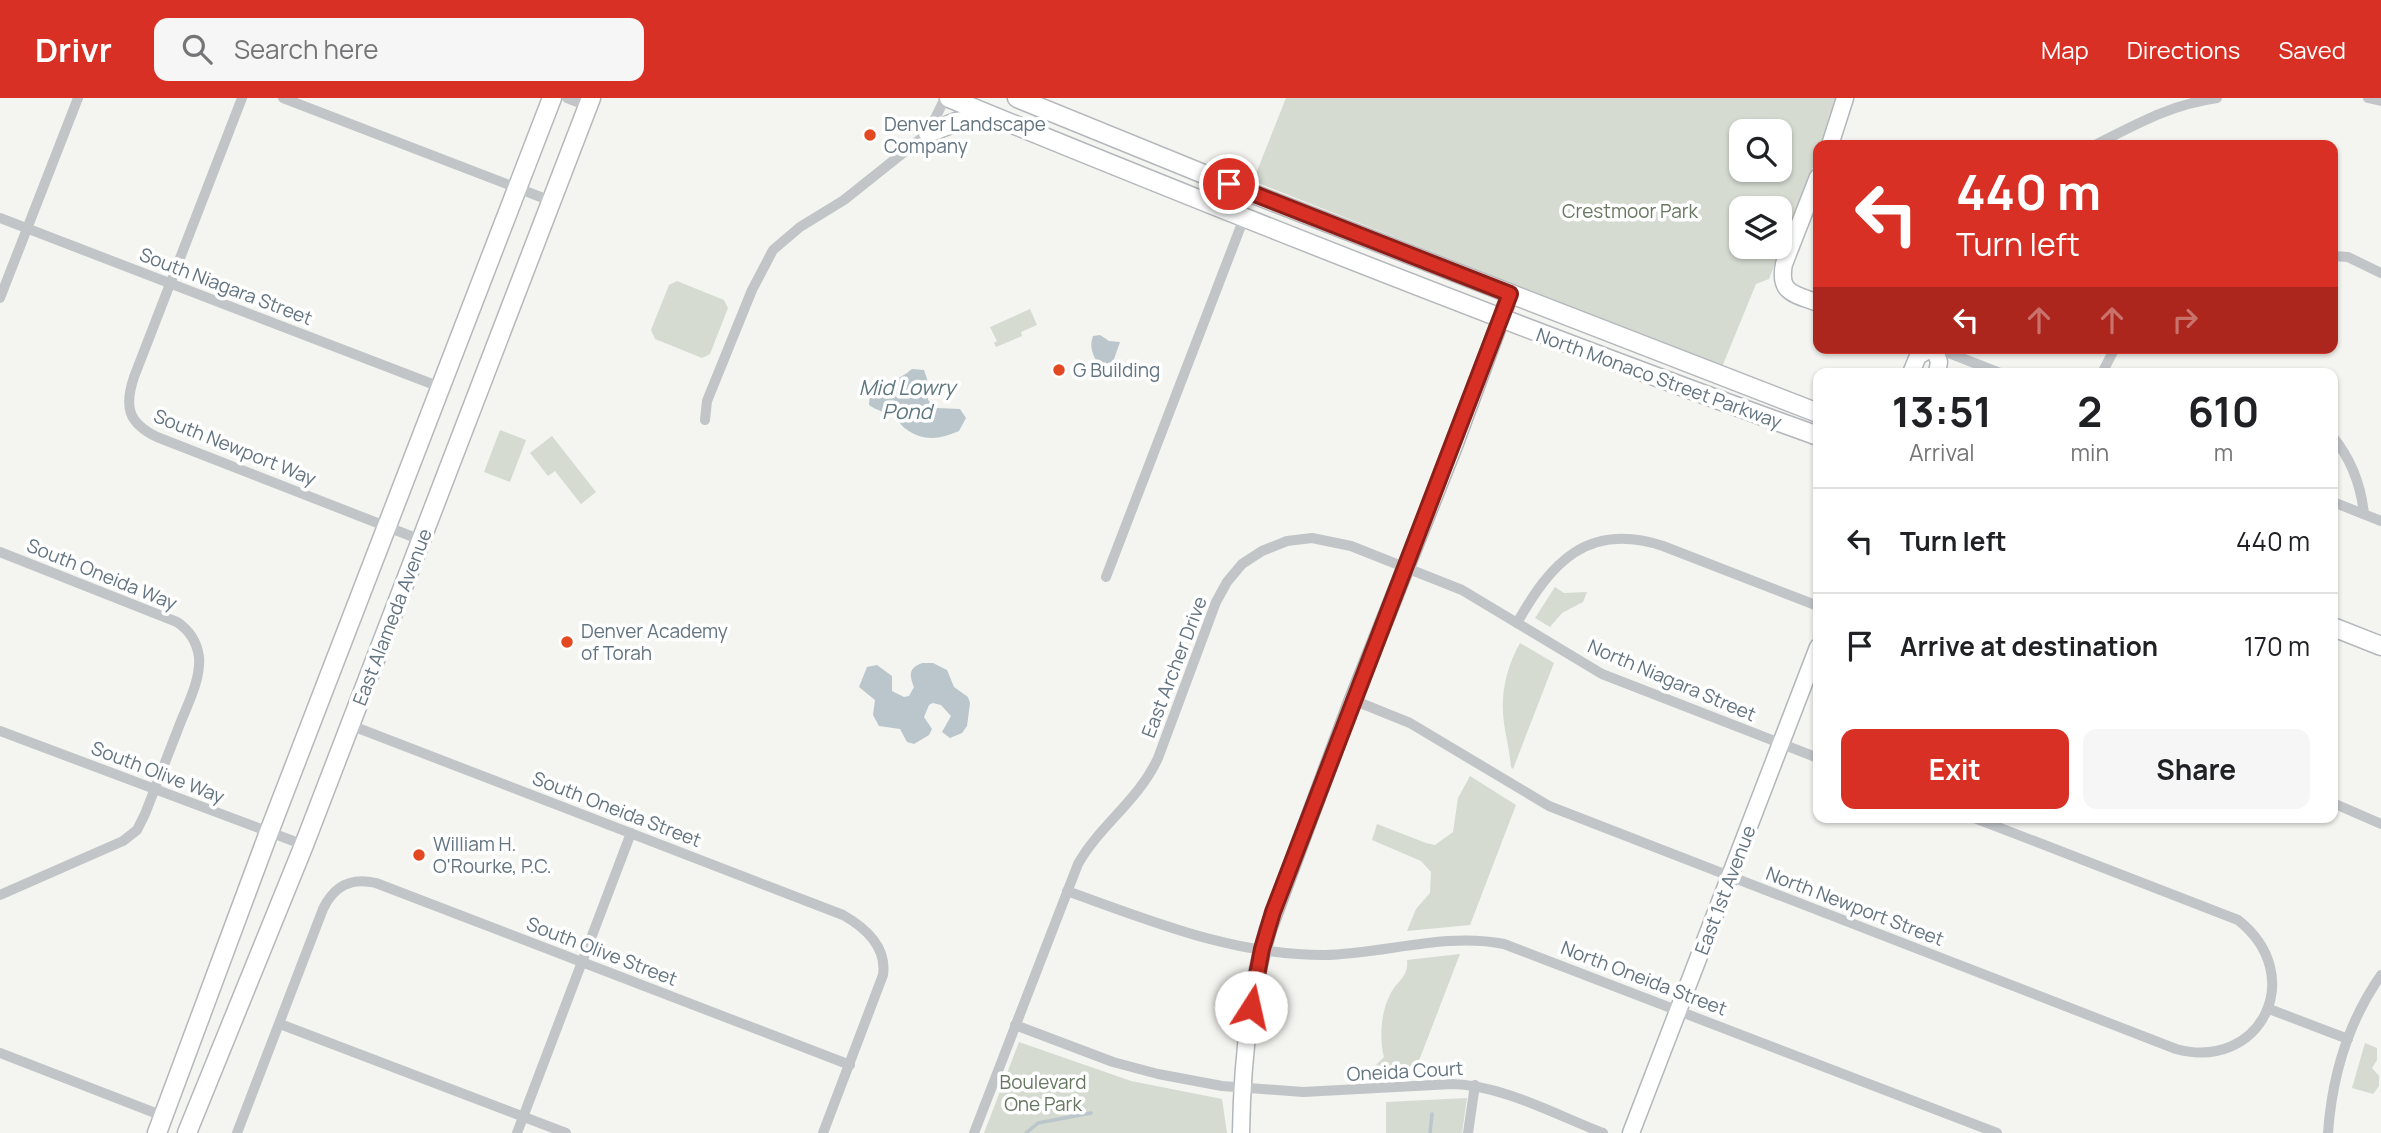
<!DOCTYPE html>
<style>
body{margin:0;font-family:Manrope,sans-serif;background:#f6f6f6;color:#202124;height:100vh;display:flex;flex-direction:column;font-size:26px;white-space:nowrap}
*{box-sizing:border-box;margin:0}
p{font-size:23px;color:#757577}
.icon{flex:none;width:38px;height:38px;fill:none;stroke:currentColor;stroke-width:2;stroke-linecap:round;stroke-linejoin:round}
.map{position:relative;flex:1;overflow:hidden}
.sheet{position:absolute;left:1813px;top:270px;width:525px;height:455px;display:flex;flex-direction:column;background:#fff;border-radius:14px;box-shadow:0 2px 5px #0004}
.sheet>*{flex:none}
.banner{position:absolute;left:1813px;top:42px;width:525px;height:214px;border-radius:14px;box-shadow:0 2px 5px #0004;background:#d93025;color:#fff;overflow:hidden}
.fabs{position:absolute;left:1729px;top:21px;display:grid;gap:14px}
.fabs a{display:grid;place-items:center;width:63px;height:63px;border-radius:14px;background:#fff;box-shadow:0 2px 5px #0004;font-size:35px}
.pin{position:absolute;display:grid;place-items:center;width:60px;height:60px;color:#fff;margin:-30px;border:4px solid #fff;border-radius:50%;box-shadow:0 2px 7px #0007}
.me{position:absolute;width:77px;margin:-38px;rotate:10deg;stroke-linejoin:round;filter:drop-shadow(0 0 5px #0008)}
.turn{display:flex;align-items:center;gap:24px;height:147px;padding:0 28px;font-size:32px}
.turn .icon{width:91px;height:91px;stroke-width:2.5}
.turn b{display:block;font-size:49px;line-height:60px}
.lanes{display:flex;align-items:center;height:66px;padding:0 28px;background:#0003;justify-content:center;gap:35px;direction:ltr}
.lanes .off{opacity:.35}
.eta{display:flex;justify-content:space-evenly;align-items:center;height:119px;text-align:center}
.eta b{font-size:42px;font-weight:700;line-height:49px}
.action{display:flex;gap:14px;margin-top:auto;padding:14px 28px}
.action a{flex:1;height:80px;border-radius:14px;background:#d93025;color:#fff;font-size:28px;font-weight:700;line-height:80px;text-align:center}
.action a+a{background:#f6f6f6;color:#202124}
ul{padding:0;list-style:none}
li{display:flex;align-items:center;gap:21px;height:105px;padding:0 28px;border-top:2px solid #e0e0e0}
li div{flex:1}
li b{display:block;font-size:26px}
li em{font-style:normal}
header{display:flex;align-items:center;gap:42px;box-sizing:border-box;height:98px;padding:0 35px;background:#d93025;color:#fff}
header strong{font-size:33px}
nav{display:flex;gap:38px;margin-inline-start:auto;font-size:24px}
.search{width:490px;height:63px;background:#f6f6f6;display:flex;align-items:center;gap:18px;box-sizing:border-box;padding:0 24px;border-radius:14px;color:#757577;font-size:26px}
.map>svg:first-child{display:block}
</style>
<header>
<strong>Drivr</strong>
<div class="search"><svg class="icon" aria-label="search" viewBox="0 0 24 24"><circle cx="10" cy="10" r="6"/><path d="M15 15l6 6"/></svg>Search here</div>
<nav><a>Map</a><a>Directions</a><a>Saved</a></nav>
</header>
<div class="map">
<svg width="2381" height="1035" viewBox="0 0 2381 1035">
<rect width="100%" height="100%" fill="#f4f4f0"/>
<g fill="#d5dbd1" fill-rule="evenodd">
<path d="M 1286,0 L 1836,0 L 1821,47 L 1818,47 L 1818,56 L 1769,181 L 1756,186 L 1722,269 L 1253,83 ZM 1741,33 L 1780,33 L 1780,72 L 1741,72 ZM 1741,110 L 1780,110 L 1780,149 L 1741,149 Z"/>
<path d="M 677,183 L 724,202 L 728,210 L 710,256 L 702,260 L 655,241 L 651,232 L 669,187 Z"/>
<path d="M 1030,211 L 1037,227 L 1021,234 L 1022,238 L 996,249 L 994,245 L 997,243 L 990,229 Z"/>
<path d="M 500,332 L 526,342 L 510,384 L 484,374 Z"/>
<path d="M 552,338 L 596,394 L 581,406 L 555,373 L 548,378 L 530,355 Z"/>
<path d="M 1555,489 L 1564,495 L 1587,494 L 1583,504 L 1562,515 L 1550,529 L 1535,520 Z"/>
<path d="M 1520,545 L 1554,565 L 1513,671 L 1511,669 C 1510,654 1506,640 1504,625 C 1500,597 1506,570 1520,545 Z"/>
<path d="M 1470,678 L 1516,707 L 1470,827 L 1407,833 L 1416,811 L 1430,795 L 1431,774 L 1421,763 L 1372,742 L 1377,726 L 1426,745 L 1435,747 L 1453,734 L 1458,700 Z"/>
<path d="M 1460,856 L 1415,973 L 1365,978 L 1384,959 C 1379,941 1381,913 1390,897 C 1396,883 1409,880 1407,862 Z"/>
<path d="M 1019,944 L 1131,983 L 1222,1001 L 1227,1035 L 984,1035 Z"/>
<path d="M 2365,945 L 2377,950 L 2377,962 L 2372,970 L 2379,978 L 2379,988 L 2373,996 L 2352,990 Z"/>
<path d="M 1467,1000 L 1462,1035 L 1386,1035 L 1386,1004 Z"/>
</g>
<g fill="#bac6cb">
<path d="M 1100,237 L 1109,243 L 1120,244 L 1113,264 L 1103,272 C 1095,262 1088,251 1093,238 Z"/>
<path d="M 912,271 L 924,272 L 928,284 L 928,302 L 936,310 L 960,311 L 966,320 L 959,333 C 941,341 923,344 906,331 C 901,328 899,322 894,319 C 886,314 877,313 869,307 L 870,296 C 883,284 899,283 912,271 Z"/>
<path d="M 922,565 L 933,565 L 947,572 L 954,589 L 968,599 L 970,605 L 967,628 L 962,635 L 950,640 L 942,634 L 951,618 L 941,607 L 933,605 L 929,607 L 924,619 L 932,631 L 929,637 L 914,646 L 907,644 L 900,631 L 879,628 L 873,617 L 875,602 L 859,589 L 867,569 L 877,567 L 892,578 L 892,593 L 904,599 L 909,598 L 914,589 C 909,576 909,570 922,565 Z"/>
</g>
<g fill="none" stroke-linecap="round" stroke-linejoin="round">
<g stroke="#bac6cb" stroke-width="3.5">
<path d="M 1026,1035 L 1038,1025 L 1091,1015"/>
<path d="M 1430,1035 L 1432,1016"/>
</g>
<defs>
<g id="secondary">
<path d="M 1830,47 L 1845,0"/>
<path d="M 1818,79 L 1784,166 C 1778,196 1795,196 1818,205"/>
<path d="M 1934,250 L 1939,264 L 1937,275"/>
<path d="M 1911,275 L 1918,258 L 1932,250"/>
<path d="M 1241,1035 C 1242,966 1249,897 1268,831 L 1353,602 L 1454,348 L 1510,196"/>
<path d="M 1631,1035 L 1818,549"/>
</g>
<g id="primary">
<path d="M 949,0 C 1236,118 1526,233 1818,338"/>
<path d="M 1017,0 L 1243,92 L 1818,315"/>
<path d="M 928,35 L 956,24 L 992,19"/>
<path d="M 2333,529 L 2381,548"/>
<path d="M 157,1035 L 269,734 L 552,0"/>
<path d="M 187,1035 L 304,747 L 591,0"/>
</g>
</defs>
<use href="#secondary" stroke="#b1b7bb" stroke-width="19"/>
<use href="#primary" stroke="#b4b8bc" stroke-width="21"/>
<g stroke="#c1c5c8" stroke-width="10">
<path d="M 242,0 L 134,279 C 124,309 128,325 157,339 L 421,442"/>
<path d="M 283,0 L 551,103"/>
<path d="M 567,0 L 588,8"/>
<path d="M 2368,0 L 2381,3"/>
<path d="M 2095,47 C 2137,26 2169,7 2217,0"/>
<path d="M 0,120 L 440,289"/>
<path d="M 2333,158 L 2348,159 L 2381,175"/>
<path d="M 0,200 L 78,0"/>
<path d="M 1936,250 L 2000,275"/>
<path d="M 2102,275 L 2115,250"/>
<path d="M 705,322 L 707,303 L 752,192 L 773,152 L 800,129 L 844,102 L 928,35 L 945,0"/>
<path d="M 2333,339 C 2351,361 2361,388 2364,416"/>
<path d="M 2333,404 L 2381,423"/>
<path d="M 0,454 L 177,524 C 189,532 197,544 199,559 C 201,583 186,609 178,631 C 167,659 156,688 145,716 L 137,732 L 123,743 L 0,797"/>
<path d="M 1106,479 L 1244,120"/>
<path d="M 1517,525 C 1551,465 1587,423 1663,448 L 1818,508"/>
<path d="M 1353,602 L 1410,625 L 1549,708 L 2176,951 C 2260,974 2309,878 2238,822 L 1972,719"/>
<path d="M 350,627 L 843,817 C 866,830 887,849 883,877 L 823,1035"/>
<path d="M 0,633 L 304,747"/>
<path d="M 2333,705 L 2381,726"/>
<path d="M 1067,793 C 1151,823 1232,857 1324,857 C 1384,856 1445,834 1504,846 L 1997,1035"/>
<path d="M 2269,911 L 2348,941"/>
<path d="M 280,926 L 566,1035"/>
<path d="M 1015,927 L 1113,964 L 1158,976 L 1222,988 L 1303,994 L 1452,986 C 1502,987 1556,1017 1603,1035"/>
<path d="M 0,955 L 163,1018"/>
<path d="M 237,1035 L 323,811 C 334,788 351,779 376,785 L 850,967"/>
<path d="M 517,1035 L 631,735"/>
<path d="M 974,1035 L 1078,766 C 1100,727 1139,702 1158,660 L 1216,504 L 1227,484 L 1242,466 L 1262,453 L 1287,443 L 1312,440 L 1351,448 L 1462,492 L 1602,576 L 1818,660"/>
<path d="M 1468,1035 L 1475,987"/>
<path d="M 2328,1035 C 2332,979 2348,924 2381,877"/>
</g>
<use href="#secondary" stroke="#fff" stroke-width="16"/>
<use href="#primary" stroke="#fff" stroke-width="18"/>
</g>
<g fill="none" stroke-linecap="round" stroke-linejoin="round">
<defs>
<path id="route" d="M 1229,86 L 1510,196 L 1273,814 L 1262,851 L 1251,909"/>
</defs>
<use href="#route" stroke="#8d1f18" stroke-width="18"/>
<use href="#route" stroke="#d93025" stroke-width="12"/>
</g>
<g fill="#e44820" stroke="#fff" stroke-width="2.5">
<circle cx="870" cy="37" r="7"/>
<circle cx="1059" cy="272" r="7"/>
<circle cx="567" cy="544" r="7"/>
<circle cx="419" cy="757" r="7"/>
</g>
<g text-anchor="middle" stroke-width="7" stroke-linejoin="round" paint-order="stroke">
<g font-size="19" fill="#637481" stroke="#fff" text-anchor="start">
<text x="884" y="33">Denver Landscape<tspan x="884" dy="22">Company</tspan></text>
<text x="1073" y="279">G Building</text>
<text x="581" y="540">Denver Academy<tspan x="581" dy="22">of Torah</tspan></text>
<text x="433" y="753">William H.<tspan x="433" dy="22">O'Rourke, P.C.</tspan></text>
</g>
<g font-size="19" fill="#677861" stroke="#fff">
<text x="1630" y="120">Crestmoor Park</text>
<text x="1043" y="991">Boulevard<tspan x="1043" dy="22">One Park</tspan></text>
</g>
<g font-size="19" fill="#637481" stroke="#fff">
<text transform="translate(226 188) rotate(21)" y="7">South Niagara Street</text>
<text transform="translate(1659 280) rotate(20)" y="7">North Monaco Street Parkway</text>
<text transform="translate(235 349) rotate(22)" y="7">South Newport Way</text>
<text transform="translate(102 476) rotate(22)" y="7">South Oneida Way</text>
<text transform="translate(392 519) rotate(-69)" y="7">East Alameda Avenue</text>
<text transform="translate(1174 569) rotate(-69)" y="7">East Archer Drive</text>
<text transform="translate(1672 582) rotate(23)" y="7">North Niagara Street</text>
<text transform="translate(158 674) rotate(21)" y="7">South Olive Way</text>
<text transform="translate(617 711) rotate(21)" y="7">South Oneida Street</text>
<text transform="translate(1725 792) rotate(-69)" y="7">East 1st Avenue</text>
<text transform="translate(1855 808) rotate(21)" y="7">North Newport Street</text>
<text transform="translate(602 853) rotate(21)" y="7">South Olive Street</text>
<text transform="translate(1644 880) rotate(21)" y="7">North Oneida Street</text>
<text transform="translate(1405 973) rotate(-3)" y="7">Oneida Court</text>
</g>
<g font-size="21" font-style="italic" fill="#5e777f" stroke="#fff">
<text x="907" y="297">Mid Lowry<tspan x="907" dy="24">Pond</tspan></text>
</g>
</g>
</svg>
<div class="fabs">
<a><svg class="icon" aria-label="search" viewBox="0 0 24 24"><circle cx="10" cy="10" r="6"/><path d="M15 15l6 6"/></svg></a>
<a><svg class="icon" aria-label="layers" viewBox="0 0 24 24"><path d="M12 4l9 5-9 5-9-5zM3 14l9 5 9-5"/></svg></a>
</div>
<div class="pin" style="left:1229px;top:86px;background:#d93025"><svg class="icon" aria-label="arrive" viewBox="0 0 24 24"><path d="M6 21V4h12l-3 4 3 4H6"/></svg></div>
<svg class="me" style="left:1251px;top:909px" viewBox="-20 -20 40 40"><circle r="19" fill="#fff"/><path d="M0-13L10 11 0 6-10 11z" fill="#d93025"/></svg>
<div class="banner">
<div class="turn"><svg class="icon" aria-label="left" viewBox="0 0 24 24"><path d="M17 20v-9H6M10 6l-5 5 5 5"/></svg><div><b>440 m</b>Turn left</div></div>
<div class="lanes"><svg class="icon" aria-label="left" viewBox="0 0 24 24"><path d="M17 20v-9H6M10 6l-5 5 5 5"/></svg><svg class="icon off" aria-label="ahead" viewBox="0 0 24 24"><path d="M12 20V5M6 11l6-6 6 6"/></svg><svg class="icon off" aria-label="ahead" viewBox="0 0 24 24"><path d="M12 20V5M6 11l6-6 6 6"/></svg><svg class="icon off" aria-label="right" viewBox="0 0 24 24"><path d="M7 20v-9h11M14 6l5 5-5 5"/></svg></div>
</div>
<section class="sheet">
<div class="eta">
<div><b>13:51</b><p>Arrival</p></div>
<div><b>2</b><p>min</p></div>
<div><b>610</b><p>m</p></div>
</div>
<ul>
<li><svg class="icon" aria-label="left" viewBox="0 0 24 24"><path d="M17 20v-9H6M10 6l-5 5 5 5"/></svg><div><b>Turn left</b></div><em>440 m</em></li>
<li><svg class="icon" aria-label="arrive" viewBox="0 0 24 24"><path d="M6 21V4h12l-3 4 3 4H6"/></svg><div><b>Arrive at destination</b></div><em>170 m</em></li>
</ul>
<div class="action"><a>Exit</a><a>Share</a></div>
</section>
</div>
